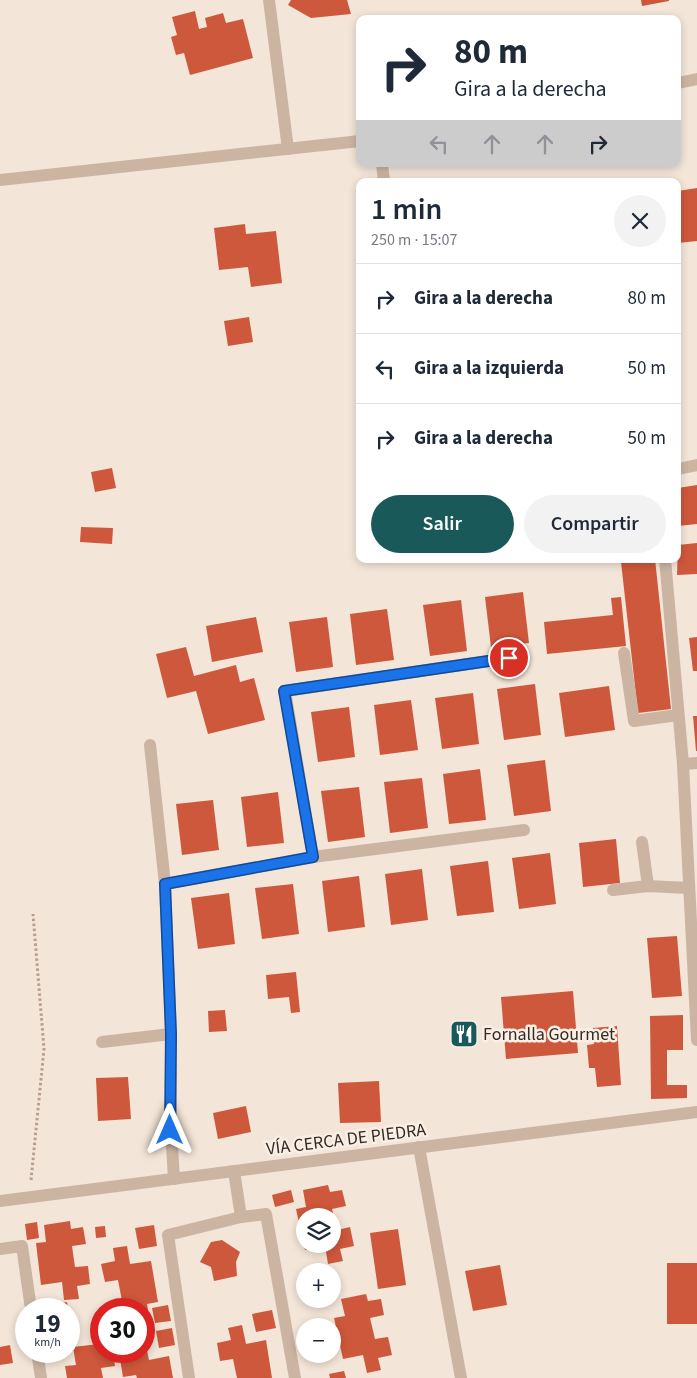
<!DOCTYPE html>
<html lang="es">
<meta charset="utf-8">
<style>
body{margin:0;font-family:"Source Sans 3",sans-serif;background:#f2f2f3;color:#1f2937;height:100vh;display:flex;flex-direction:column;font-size:19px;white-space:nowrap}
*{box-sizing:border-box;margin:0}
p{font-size:16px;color:#747a83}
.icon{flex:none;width:28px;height:28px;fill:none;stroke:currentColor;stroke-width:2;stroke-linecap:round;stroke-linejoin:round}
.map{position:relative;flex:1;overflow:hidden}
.drawer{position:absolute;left:356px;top:178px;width:325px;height:385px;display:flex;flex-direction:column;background:#fff;border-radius:10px;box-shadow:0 2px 8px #0003}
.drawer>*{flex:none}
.guide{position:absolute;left:356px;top:15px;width:325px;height:152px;border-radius:10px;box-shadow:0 2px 8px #0003;background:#fff;color:#1f2937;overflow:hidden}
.controls{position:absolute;left:296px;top:1208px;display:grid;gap:10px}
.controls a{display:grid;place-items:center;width:45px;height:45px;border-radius:50%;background:#fff;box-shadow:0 2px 8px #0003;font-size:25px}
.speed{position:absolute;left:15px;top:1298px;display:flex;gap:10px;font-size:25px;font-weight:700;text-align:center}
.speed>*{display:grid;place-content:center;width:65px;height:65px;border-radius:50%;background:#fff;box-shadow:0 2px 8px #0003;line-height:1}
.speed small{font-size:12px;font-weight:400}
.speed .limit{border:8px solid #d22;background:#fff;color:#111}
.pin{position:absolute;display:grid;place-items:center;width:42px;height:42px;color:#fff;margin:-21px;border:2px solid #fff;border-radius:50%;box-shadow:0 1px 5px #0007}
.me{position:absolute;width:55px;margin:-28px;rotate:0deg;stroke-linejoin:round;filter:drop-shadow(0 0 4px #0008)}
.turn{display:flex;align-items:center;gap:18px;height:105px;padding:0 15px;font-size:22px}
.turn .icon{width:65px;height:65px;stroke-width:2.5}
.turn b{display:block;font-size:35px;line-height:42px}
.lanes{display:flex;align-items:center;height:48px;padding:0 15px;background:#0003;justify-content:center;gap:25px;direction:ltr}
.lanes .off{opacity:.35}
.round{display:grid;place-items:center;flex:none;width:52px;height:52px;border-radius:26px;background:#f2f2f3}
.head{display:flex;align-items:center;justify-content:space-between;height:85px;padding:0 15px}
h1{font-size:30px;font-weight:600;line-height:38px}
.button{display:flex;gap:10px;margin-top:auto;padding:10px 15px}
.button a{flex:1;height:58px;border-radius:30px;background:#19595a;color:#fff;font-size:20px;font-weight:600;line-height:58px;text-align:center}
.button a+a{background:#f2f2f3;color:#1f2937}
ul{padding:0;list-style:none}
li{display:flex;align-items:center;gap:15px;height:70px;padding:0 15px;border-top:1px solid #e0e1e3}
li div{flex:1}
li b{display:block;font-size:19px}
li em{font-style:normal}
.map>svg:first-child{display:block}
</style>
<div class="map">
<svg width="697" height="1378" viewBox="0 0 697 1378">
<rect width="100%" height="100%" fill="#f3e5d8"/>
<g fill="#ce583b" fill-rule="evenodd">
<path d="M 291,0 L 347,0 L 351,14 L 311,18 L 288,5 Z"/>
<path d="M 641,0 L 669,0 L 669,1 L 642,6 Z"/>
<path d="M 195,11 L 199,29 L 207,27 L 205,18 L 223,13 L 226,23 L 243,19 L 253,58 L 190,75 L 184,53 L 176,55 L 171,37 L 177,35 L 172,17 Z"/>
<path d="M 697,188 L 697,241 L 678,243 L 678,191 Z"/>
<path d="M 245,224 L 246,234 L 276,231 L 282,283 L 251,287 L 248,267 L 219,270 L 214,228 Z"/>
<path d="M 249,317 L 253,342 L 228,346 L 224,321 Z"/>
<path d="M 112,468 L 116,488 L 95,492 L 91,472 Z"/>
<path d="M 697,485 L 697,524 L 678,526 L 678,488 Z"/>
<path d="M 81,527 L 113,528 L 112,544 L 80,542 Z"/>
<path d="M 697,543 L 697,574 L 677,575 L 678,545 Z"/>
<path d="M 470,559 L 498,559 L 498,560 L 478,563 Z"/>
<path d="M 655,559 L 671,709 L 638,713 L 621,562 Z"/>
<path d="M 523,592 L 529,643 L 491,647 L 485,597 Z"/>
<path d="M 621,597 L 626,646 L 547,654 L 544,622 L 613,615 L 611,598 Z"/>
<path d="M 461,600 L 467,651 L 430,656 L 423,605 Z"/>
<path d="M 387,609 L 394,660 L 356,665 L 350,614 Z"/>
<path d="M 256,617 L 263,652 L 212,662 L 206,626 Z"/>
<path d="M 327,617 L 333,667 L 296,672 L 289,622 Z"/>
<path d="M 697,637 L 697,671 L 693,671 L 689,638 Z"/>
<path d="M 186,647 L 194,676 L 236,665 L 240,682 L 254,678 L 265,720 L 208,734 L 196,691 L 167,698 L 156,654 Z"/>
<path d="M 535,684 L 541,735 L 504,740 L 497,689 Z"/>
<path d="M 609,686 L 615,730 L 565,737 L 559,693 Z"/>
<path d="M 473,693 L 479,744 L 442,749 L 435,698 Z"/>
<path d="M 411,700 L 418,750 L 380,755 L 374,705 Z"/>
<path d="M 349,707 L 355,757 L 318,762 L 311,712 Z"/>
<path d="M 693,716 L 697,716 L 697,751 L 696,751 Z"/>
<path d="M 545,760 L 551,811 L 514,816 L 507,765 Z"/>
<path d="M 480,769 L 486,820 L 449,824 L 443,774 Z"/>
<path d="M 422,778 L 428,828 L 390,833 L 384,782 Z"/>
<path d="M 359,787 L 365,837 L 328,842 L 321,791 Z"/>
<path d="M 278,792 L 284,843 L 247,847 L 241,797 Z"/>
<path d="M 213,800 L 219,850 L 182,855 L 176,804 Z"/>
<path d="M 616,839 L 620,883 L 583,887 L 579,843 Z"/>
<path d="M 550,853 L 556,904 L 519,909 L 512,858 Z"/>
<path d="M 488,861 L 494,912 L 457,916 L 450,866 Z"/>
<path d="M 422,869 L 428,920 L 391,925 L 385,874 Z"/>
<path d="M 359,876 L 365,927 L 328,932 L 322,881 Z"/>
<path d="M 293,884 L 299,934 L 262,939 L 255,888 Z"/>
<path d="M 229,893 L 235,944 L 198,949 L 191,898 Z"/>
<path d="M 677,936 L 682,996 L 652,998 L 647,938 Z"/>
<path d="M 296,972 L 300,1012 L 291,1013 L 289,997 L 268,999 L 266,975 Z"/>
<path d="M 573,991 L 578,1053 L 506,1059 L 501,997 Z"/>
<path d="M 225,1010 L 227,1031 L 209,1032 L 208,1011 Z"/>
<path d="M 683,1015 L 683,1050 L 667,1050 L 667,1085 L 687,1085 L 687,1098 L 651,1099 L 650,1016 Z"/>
<path d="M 617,1026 L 621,1085 L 597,1087 L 595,1068 L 589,1068 L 587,1045 L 594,1044 L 593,1028 Z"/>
<path d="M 128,1077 L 131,1119 L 98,1121 L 96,1078 Z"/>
<path d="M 379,1081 L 381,1122 L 340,1123 L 338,1083 Z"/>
<path d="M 246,1106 L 251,1132 L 218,1139 L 213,1113 Z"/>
<path d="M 328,1185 L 330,1192 L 342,1190 L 346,1206 L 332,1209 L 337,1230 L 350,1227 L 354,1246 L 340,1249 L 343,1261 L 328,1264 L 325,1246 L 305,1250 L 296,1209 L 306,1207 L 303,1190 ZM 305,1216 L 332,1216 L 332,1244 L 305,1244 Z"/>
<path d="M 291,1190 L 294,1202 L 275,1207 L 272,1195 Z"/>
<path d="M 70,1221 L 71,1229 L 83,1227 L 86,1244 L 72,1246 L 75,1267 L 88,1266 L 90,1284 L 77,1286 L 79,1299 L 64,1300 L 62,1282 L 41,1285 L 36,1243 L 46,1242 L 44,1225 Z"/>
<path d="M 37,1222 L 39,1238 L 27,1240 L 25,1224 Z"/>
<path d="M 154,1225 L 157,1246 L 139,1249 L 135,1228 Z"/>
<path d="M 105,1226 L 106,1237 L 96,1238 L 95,1227 Z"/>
<path d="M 398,1229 L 406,1285 L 378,1289 L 370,1233 Z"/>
<path d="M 222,1240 L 240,1252 L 236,1262 L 237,1276 L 214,1281 L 211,1267 L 200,1262 L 211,1242 Z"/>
<path d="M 127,1246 L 130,1264 L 151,1261 L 158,1302 L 147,1304 L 150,1321 L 144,1322 L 144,1309 L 109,1309 L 108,1304 L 122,1301 L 118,1280 L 105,1282 L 101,1264 L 115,1261 L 113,1248 Z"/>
<rect x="667" y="1263" width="30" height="61"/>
<path d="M 500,1265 L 507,1305 L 473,1311 L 465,1271 Z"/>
<path d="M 333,1291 L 335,1301 L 320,1304 L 319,1299 L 332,1299 Z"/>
<path d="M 366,1294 L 368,1301 L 381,1299 L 384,1315 L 370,1318 L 375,1339 L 388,1337 L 392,1355 L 378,1358 L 381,1370 L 367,1373 L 363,1355 L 343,1359 L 334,1318 L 345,1316 L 341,1299 Z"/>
<path d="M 67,1302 L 68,1309 L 52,1309 L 51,1305 Z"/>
<path d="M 168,1305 L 171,1321 L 155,1323 L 152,1308 Z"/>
<path d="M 272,1310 L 276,1328 L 256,1332 L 252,1314 Z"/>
<path d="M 242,1325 L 246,1344 L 266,1340 L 272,1378 L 237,1378 L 233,1359 L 220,1361 L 217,1343 L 231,1340 L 228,1328 Z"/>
<path d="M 172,1328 L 175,1345 L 159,1348 L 156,1331 Z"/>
<path d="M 145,1341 L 149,1360 L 169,1356 L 173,1378 L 137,1378 L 136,1375 L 123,1377 L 120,1359 L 133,1357 L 133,1351 L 144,1351 Z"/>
<path d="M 99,1344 L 100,1351 L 113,1351 L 115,1366 L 101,1368 L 103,1378 L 67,1378 L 65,1366 L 76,1365 L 73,1347 Z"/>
<path d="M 10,1345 L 13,1363 L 0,1365 L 0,1347 Z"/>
<path d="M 344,1371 L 346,1378 L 330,1378 L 329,1374 Z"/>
</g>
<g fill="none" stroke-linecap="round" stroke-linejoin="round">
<path stroke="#b79e8e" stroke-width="3" stroke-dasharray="2.5 2.5" stroke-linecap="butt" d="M 31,1180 L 44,1049 L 33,914"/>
<path stroke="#ccb4a3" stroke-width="12" d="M 382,164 L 384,181"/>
<g stroke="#ccb4a3" stroke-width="12">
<path d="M 269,0 L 288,149"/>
<path d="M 678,83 L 697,79"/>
<path d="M 0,180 L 360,141"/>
<path d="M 678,469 L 697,465"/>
<path d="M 665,559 L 683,764 L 697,1040"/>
<path d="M 624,653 L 634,721 L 678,715"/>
<path d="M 150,745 L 165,884"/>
<path d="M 683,764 L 697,763"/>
<path d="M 642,842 L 648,886"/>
<path d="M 313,857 L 285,691 L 509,658"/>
<path d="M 613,890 L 648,886 L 688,888"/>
<path d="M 102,1042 L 171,1034"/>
<path d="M 419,1147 L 461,1378"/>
<path d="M 234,1171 L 241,1217"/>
<path d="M 174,1179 L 171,1130 L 171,1034 L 165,884 L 313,857 L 524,830"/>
<path d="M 0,1201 L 697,1112"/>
<path d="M 0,1249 L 22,1246 L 31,1309"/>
<path d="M 37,1351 L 41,1378"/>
<path d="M 189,1378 L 168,1235 L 241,1217 L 266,1214 L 295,1378"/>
</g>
</g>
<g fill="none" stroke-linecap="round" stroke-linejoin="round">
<defs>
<path id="route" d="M 170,1130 L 171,1034 L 165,884 L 313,857 L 284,691 L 509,658"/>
</defs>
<use href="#route" stroke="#114b97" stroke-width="12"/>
<use href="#route" stroke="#1a73e8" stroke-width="9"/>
</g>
<defs>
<symbol id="restaurant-square" viewBox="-11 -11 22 22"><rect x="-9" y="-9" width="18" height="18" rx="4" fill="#19595a" stroke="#faefe5"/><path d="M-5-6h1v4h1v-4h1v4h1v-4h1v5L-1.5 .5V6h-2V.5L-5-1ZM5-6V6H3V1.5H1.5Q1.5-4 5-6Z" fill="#fff"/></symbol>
</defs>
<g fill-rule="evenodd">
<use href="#restaurant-square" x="448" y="1018" width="32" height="32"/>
</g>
<g text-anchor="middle" stroke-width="5" stroke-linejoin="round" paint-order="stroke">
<g font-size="18" fill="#362a26" stroke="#faefe5" text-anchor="start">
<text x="483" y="1040">Fornalla Gourmet</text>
</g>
<g font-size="18" fill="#362a26" stroke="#faefe5">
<text transform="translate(346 1139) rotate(-7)" y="6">VÍA CERCA DE PIEDRA</text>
</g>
</g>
</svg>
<div class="controls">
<a><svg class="icon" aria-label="layers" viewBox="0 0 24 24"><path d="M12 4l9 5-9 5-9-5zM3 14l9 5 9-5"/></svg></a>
<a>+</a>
<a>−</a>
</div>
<div class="speed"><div>19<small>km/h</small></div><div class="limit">30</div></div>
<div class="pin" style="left:509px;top:658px;background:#d93025"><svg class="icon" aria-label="arrive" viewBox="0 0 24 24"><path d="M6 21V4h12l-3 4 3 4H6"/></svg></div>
<svg class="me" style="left:170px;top:1130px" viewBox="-20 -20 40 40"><path d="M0-17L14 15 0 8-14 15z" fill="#1a73e8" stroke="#fff" stroke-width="4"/></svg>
<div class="guide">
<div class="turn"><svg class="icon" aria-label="right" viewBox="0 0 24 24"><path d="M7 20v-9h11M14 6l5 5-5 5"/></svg><div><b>80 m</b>Gira a la derecha</div></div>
<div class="lanes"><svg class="icon off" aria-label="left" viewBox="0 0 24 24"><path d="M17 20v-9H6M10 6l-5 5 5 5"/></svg><svg class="icon off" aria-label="ahead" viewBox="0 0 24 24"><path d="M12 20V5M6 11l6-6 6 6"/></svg><svg class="icon off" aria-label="ahead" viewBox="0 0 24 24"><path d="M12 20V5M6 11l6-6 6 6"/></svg><svg class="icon" aria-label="right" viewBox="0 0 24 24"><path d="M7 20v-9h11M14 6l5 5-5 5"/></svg></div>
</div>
<section class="drawer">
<div class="head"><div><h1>1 min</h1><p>250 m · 15:07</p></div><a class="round"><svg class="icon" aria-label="close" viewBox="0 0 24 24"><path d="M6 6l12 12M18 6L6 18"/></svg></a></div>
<ul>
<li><svg class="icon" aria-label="right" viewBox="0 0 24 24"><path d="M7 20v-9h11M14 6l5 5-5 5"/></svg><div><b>Gira a la derecha</b></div><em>80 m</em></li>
<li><svg class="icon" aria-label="left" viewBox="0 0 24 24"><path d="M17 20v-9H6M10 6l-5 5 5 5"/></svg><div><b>Gira a la izquierda</b></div><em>50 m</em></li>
<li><svg class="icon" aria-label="right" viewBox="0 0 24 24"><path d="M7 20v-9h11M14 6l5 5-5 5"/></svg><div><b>Gira a la derecha</b></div><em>50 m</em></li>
</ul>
<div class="button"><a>Salir</a><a>Compartir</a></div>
</section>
</div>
